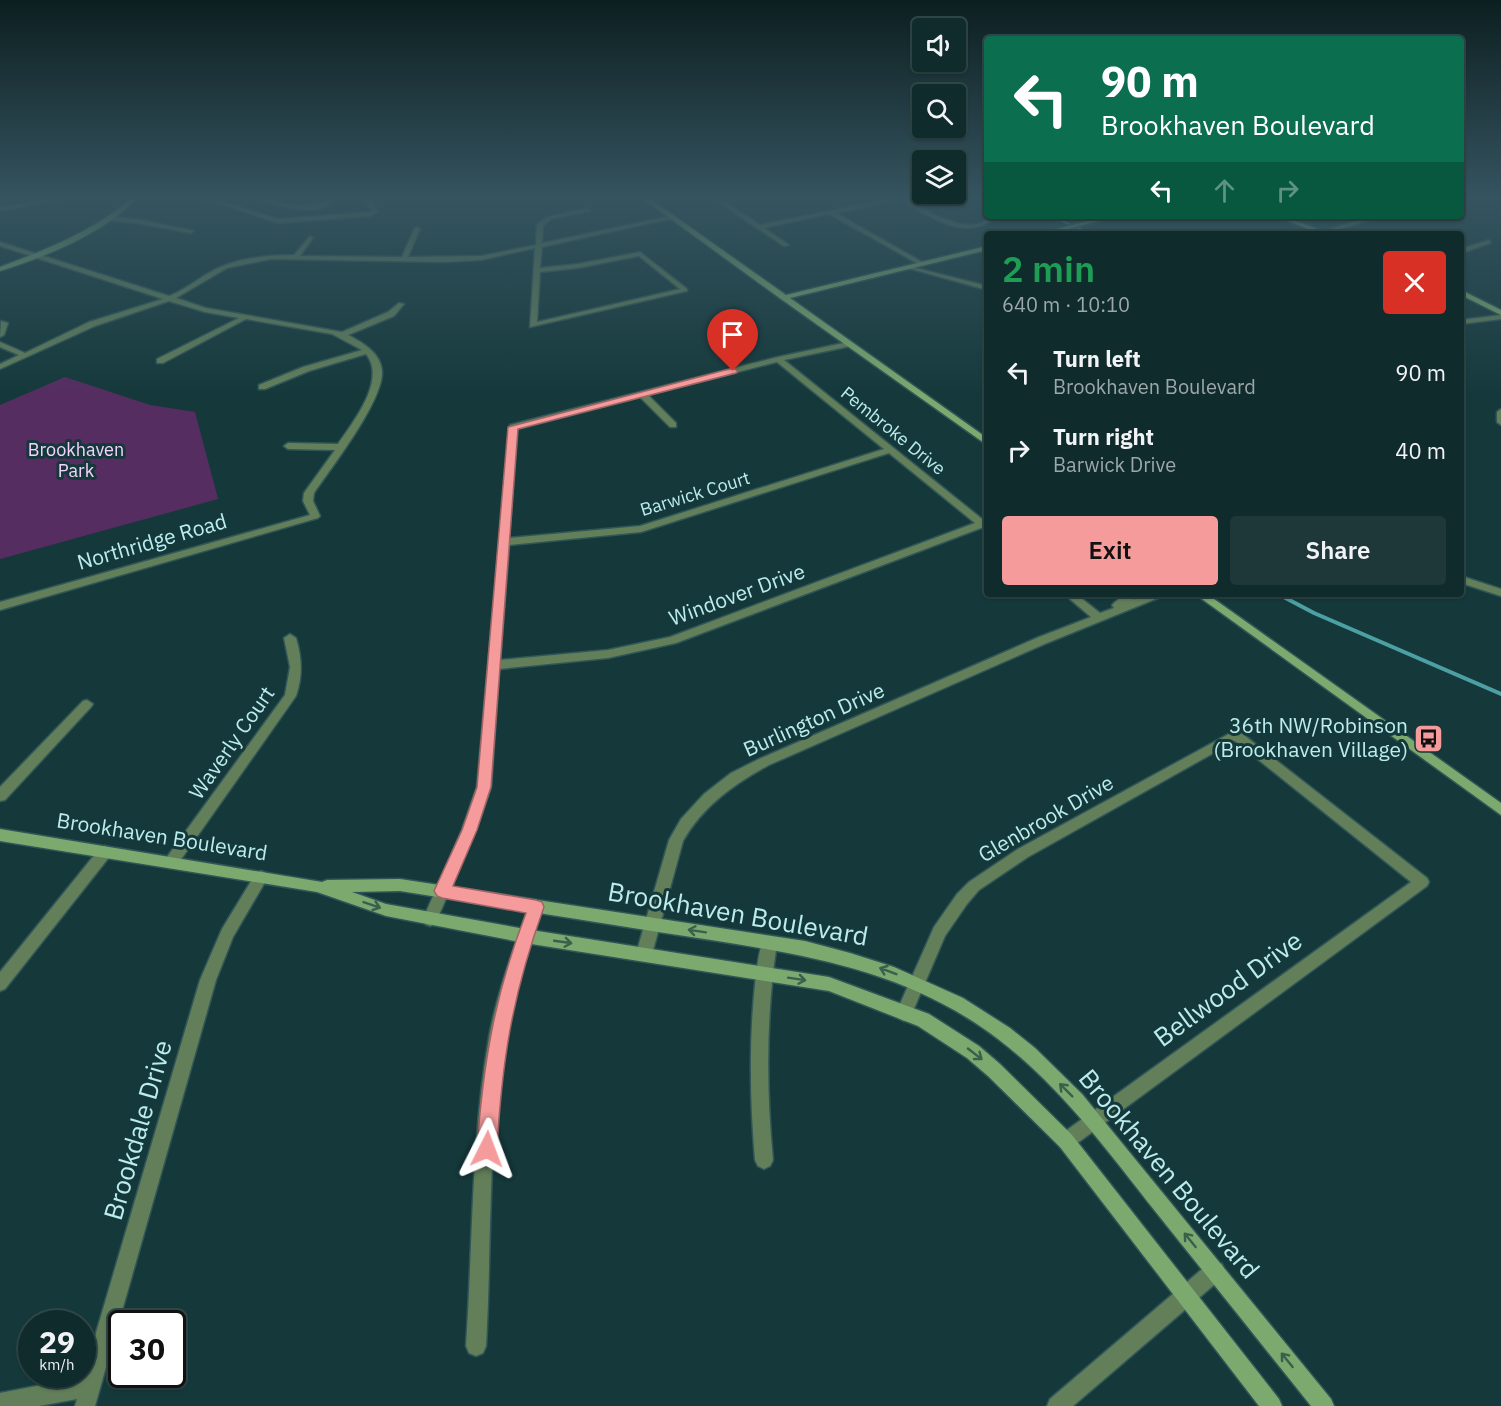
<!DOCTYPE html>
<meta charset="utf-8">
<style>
body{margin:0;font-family:"IBM Plex Sans",sans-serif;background:#1e3738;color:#f1f3f6;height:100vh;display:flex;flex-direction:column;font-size:22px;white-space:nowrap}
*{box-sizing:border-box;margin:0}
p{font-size:20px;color:#9ca7a9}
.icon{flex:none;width:33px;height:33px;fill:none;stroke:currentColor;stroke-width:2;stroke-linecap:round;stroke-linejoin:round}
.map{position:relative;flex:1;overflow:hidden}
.panel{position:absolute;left:984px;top:231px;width:480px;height:366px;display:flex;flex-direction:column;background:#102b2c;border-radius:6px;box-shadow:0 2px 4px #0004,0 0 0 2px #304748}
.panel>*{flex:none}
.top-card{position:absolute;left:984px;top:36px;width:480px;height:183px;border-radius:6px;box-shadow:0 2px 4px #0004,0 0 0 2px #304748;background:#0b6e4f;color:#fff;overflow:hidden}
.buttons{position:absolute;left:912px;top:18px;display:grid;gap:12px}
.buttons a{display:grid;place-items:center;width:54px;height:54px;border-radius:6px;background:#102b2c;box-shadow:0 2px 4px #0004,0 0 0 2px #304748;font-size:30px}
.speed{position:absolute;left:18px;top:1310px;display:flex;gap:12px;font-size:30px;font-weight:700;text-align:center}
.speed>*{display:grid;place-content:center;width:78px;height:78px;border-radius:50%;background:#102b2c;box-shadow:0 2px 4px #0004,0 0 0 2px #304748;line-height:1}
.speed small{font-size:15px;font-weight:400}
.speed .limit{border:3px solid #111;border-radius:9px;background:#fff;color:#111}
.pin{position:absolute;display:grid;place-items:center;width:51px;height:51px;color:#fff;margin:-62px -26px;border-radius:50% 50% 50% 0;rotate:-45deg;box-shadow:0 0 6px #0007}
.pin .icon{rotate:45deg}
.me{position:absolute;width:66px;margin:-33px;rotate:3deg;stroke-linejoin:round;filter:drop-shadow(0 0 4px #0008)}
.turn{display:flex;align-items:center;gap:21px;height:126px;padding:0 18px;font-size:27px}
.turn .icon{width:78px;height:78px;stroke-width:2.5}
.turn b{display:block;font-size:42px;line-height:51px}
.lanes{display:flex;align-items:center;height:57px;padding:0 18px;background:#0003;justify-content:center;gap:30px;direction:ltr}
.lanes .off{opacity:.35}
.round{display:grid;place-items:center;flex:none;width:63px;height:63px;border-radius:6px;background:#1e3738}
.overview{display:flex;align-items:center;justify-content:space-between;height:102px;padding:0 18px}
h1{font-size:36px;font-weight:600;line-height:45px;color:#1e9e55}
.cta{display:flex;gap:12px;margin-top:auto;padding:12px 18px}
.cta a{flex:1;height:69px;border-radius:6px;background:#f59b9c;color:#111;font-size:24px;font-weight:600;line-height:69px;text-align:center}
.cta a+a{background:#1e3738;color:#f1f3f6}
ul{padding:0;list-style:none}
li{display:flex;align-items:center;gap:18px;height:78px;padding:0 18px}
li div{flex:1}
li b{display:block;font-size:22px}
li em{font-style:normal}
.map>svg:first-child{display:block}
</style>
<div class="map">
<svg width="1501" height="1406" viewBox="0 0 1501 1406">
<rect width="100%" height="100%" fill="#15393b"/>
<path fill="#562d61" d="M 65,377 L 150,405 L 195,412 L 218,499 L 0,559 L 0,405 Z"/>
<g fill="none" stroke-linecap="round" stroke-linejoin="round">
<path stroke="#4ca0a3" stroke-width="2" d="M 1051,216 L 1091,234"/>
<path stroke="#4ca0a3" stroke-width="4" d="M 1278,594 L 1314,613 L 1501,694"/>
<defs>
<g id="street">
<path d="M 56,198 L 71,198 L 0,211 L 0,207 Z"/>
<path d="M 202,198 L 212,198 L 278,219 L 369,212 L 372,211 L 363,198 L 369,198 L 378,211 L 371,216 L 278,223 Z"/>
<path d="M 258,198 L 268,198 L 295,206 L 325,203 L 327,201 L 325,198 L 331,198 L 333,201 C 321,218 274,206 258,198 Z"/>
<path d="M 712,198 L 719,198 L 760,225 L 892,198 L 906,198 L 936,216 L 960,224 L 972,225 L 982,223 L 990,216 L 997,216 C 967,244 929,216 900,200 L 836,213 L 924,263 L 925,264 L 922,266 L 829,214 L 764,228 L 789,245 L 784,246 Z"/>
<path d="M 588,208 L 590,211 L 551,219 L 543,226 L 542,243 L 671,216 L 674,218 L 542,247 L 540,268 L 578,264 L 640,252 L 687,289 L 687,291 L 530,327 L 535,248 L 481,260 L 444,262 L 271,259 L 227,268 L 176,298 L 206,308 L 342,332 L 388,312 L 399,303 L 404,304 L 394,316 L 348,335 C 362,342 381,353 382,371 C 384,400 331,468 314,493 L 313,501 L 320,516 L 318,518 L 0,610 L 0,602 L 310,515 L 303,501 L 304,493 L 335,450 L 288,449 L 284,446 L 288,443 L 338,444 C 353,422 387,380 366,354 L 309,371 L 265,389 L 259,389 L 259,385 L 303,367 L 362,350 L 332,334 L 246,319 L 163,363 L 157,363 L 157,359 L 239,318 L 205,312 L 169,301 L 95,326 L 0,369 L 0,364 L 19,355 L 0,347 L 0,342 L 25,353 L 89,322 L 163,299 L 0,246 L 0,242 L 169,296 C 188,289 204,273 223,266 C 245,257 271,255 294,255 L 310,236 L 313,238 L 300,256 L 402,257 L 414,229 L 417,227 L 420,229 L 408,257 L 481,256 L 536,245 L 537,225 L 547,217 ZM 639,256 L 680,289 L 537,322 L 540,272 L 578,268 Z"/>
<path d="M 1373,216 L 1382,216 L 1324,234 L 1314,234 Z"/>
<path d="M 107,217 L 136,219 L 194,231 L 191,233 L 136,223 L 105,220 Z"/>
<path d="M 1489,240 L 1491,243 L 1461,253 L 1461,249 Z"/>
<path d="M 908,266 L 987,286 L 987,290 L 908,268 Z"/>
<path d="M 1501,315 L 1501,319 L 1461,324 L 1461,320 Z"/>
<path d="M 1,321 L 8,323 L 4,335 L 0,337 Z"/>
<path d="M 848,342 L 851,342 L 851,346 L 784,360 L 987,523 L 987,531 L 981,528 L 676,643 L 608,658 L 499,669 L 491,787 L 476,830 L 435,924 L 430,926 L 425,924 L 423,919 L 462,830 L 477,787 L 510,425 L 778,357 ZM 777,362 L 884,449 L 640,526 L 509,538 L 517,429 L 640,397 L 670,427 L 676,427 L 676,423 L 648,395 ZM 889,453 L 975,523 L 670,637 L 608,650 L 500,660 L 509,545 L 641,532 Z"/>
<path d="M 1501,409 L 1501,425 L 1497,422 L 1497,412 Z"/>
<path d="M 1461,576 L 1501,589 L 1501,596 L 1461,583 Z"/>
<path d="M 1064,594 L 1076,594 L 1100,613 L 1114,608 L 1112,605 C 1120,596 1129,594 1141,594 L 1133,600 L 1149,594 L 1164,594 L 1163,596 L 1047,643 L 769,765 C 734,784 703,806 683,841 L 652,954 L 649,959 L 644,961 L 639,959 L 636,954 L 669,840 L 681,819 L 704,794 L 731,773 L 759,759 L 1039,637 L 1091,617 Z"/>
<path d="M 290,634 L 296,638 C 302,658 303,676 296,696 L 177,865 L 172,867 L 167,865 L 165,861 L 167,857 L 285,695 L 290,667 L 284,638 Z"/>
<path d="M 87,700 L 93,704 L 91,707 L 5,800 L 0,801 L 0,787 L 83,701 Z"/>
<path d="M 1236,730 L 1240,732 L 1427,878 L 1429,882 L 1427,886 L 1072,1147 L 1066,1150 L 1060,1147 L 1057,1141 L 1060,1135 L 1411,882 L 1235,741 L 1028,857 L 979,890 L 967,904 L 945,936 L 910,1018 L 904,1021 L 898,1018 L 896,1013 L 934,927 L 957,894 L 969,882 L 1018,849 Z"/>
<path d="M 105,846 L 110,848 L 112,852 L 110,856 L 5,989 L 0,991 L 0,972 L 100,848 Z"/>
<path d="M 261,871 L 266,873 L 268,877 L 233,937 L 216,980 L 95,1406 L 75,1406 L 77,1399 L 39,1406 L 0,1406 L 0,1393 L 83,1377 L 200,980 L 222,929 L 256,873 Z"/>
<path d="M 536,901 L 541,902 L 543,907 C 528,949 514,991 506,1035 C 487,1137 492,1243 486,1346 L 483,1353 L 476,1356 L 469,1353 L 466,1346 C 473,1243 471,1139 489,1037 C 497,993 513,950 529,907 L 531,902 Z"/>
<path d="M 769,936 L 774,938 L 777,943 C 766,1016 766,1087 773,1160 L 770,1166 L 764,1169 L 758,1166 L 755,1160 C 750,1101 749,1042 755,984 C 757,969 758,952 764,938 Z"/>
<path d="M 1215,1261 L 1222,1264 L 1225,1271 L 1222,1278 L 1073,1406 L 1047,1406 L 1050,1399 L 1208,1264 Z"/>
</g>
<g id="secondary">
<path d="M 131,198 L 138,198 C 102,234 48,256 0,271 L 0,267 C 47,249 93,232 131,198 Z"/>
<path d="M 642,198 L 649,198 L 786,295 L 987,246 L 987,250 L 790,298 L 987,438 L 987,445 L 781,299 Z"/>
<path d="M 1107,216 L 1117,216 L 1049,234 L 1039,234 Z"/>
<path d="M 1275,216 L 1283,216 L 1330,234 L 1321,234 Z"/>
<path d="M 1461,290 L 1501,310 L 1501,315 L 1461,295 Z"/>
<path d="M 1195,594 L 1207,594 L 1501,803 L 1501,815 Z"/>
<path d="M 0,829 L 322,882 L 327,880 L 400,879 L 805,941 L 850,953 L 894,967 L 963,998 L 1010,1028 L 1035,1048 L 1082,1094 L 1331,1399 L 1334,1406 L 1311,1406 C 1259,1341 1207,1276 1155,1211 C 1107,1150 1060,1086 998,1039 C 897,962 779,951 658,932 C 572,918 486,905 400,891 L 352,892 L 386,904 L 525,929 L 829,977 L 929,1014 L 979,1046 L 1000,1064 L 1072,1135 L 1279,1399 L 1282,1406 L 1259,1406 L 1060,1147 L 988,1076 L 967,1058 L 918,1026 L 829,991 L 525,943 L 386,916 L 317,892 L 0,841 Z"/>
</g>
</defs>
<use href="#street" stroke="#305658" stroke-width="3"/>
<use href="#secondary" stroke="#305658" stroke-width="3"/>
<use href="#street" fill="#627f5a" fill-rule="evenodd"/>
<use href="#secondary" fill="#7ca96e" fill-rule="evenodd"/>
</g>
<defs><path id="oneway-shaft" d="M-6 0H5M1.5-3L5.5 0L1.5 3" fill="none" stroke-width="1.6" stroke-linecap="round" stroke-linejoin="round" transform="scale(1.5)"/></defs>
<g stroke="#39604d">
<use href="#oneway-shaft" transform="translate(372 905) rotate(19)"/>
<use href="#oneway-shaft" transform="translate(697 931) rotate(-171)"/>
<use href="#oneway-shaft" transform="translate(563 942) rotate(8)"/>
<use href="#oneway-shaft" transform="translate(888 971) rotate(-159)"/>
<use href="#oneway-shaft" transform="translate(797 979) rotate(9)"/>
<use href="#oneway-shaft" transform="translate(975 1054) rotate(38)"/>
<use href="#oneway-shaft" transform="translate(1066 1090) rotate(-135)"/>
<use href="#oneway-shaft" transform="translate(1190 1240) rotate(-129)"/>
<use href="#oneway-shaft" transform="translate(1287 1360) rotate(-129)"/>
</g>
<linearGradient id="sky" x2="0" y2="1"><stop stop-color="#0c1f20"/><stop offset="0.5" stop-color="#355460"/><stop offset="1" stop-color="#355460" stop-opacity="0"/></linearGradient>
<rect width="1501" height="395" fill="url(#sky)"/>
<path fill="#f59b9c" stroke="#9f6565" stroke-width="1.5" d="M 733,368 L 738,371 L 736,373 L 518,429 L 491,787 L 477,830 L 453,886 L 536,900 L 542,902 L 544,907 C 513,993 502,1058 497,1149 L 494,1156 L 487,1159 L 480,1156 L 477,1149 C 483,1062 495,994 526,913 L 442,898 L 437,896 L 434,891 L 462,830 L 477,787 L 508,427 Z"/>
<defs>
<symbol id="bus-square" viewBox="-11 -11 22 22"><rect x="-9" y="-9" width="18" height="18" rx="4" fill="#f59b9c" stroke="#15393b"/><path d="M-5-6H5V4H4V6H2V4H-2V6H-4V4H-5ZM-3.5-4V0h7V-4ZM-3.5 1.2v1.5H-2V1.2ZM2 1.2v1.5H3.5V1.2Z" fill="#111"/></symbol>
</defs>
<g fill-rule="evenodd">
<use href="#bus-square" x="1412" y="722" width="33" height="33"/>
</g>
<g text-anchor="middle" stroke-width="6" stroke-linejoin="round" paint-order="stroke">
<g font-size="18" fill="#bbedef" stroke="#15393b">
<text transform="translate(893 431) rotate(39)" y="6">Pembroke Drive</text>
<text transform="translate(695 494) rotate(-17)" y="6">Barwick Court</text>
</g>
<g font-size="18" fill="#f5d3ff" stroke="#15393b">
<text x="76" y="456">Brookhaven<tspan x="76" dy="21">Park</tspan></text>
</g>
<g font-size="21" fill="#bbedef" stroke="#15393b">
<text transform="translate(152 542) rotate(-16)" y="7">Northridge Road</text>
<text transform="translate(737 595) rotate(-20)" y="7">Windover Drive</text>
<text transform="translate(814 720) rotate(-24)" y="7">Burlington Drive</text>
<text transform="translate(232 743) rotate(-55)" y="7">Waverly Court</text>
<text transform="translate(1046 819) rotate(-30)" y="7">Glenbrook Drive</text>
<text transform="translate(162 837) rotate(9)" y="7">Brookhaven Boulevard</text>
</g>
<g font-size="21" fill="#bbedef" stroke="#15393b" text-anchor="end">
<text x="1408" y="733">36th NW/Robinson<tspan x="1408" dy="24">(Brookhaven Village)</tspan></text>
</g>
<g font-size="26" fill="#bbedef" stroke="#15393b">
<text transform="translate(738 914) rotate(10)" y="9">Brookhaven Boulevard</text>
<text transform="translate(1228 989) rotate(-36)" y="9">Bellwood Drive</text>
<text transform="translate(138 1130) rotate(-74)" y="9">Brookdale Drive</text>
<text transform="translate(1169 1174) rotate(50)" y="9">Brookhaven Boulevard</text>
</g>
</g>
</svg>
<div class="buttons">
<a><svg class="icon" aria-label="sound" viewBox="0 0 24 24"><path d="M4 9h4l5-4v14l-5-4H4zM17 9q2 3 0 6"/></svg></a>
<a><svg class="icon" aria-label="search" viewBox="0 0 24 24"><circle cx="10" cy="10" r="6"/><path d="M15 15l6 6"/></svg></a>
<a><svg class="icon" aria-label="layers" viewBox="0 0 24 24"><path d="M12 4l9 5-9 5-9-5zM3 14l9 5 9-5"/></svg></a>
</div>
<div class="speed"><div>29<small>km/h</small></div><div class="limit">30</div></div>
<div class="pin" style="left:733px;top:371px;background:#d93025"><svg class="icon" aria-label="arrive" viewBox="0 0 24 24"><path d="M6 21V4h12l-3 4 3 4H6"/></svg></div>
<svg class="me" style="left:487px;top:1149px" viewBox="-20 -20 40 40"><path d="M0-17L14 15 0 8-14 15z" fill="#f59b9c" stroke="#fff" stroke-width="4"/></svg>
<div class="top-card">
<div class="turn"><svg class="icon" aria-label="left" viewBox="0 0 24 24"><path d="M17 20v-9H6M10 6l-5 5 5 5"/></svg><div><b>90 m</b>Brookhaven Boulevard</div></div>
<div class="lanes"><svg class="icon" aria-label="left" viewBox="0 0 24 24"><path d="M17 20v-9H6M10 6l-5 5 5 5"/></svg><svg class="icon off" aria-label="ahead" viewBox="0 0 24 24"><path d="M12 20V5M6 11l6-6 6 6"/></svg><svg class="icon off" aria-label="right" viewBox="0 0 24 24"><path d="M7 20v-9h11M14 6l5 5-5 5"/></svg></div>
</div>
<section class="panel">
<div class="overview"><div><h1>2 min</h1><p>640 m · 10:10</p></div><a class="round" style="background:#d93025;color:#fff"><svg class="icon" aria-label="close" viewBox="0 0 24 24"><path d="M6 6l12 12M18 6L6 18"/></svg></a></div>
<ul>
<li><svg class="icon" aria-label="left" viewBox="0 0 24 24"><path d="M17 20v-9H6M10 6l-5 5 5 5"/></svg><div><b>Turn left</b><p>Brookhaven Boulevard</p></div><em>90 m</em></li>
<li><svg class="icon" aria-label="right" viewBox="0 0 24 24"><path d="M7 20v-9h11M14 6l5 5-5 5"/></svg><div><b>Turn right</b><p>Barwick Drive</p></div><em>40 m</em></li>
</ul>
<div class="cta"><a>Exit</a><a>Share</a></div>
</section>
</div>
